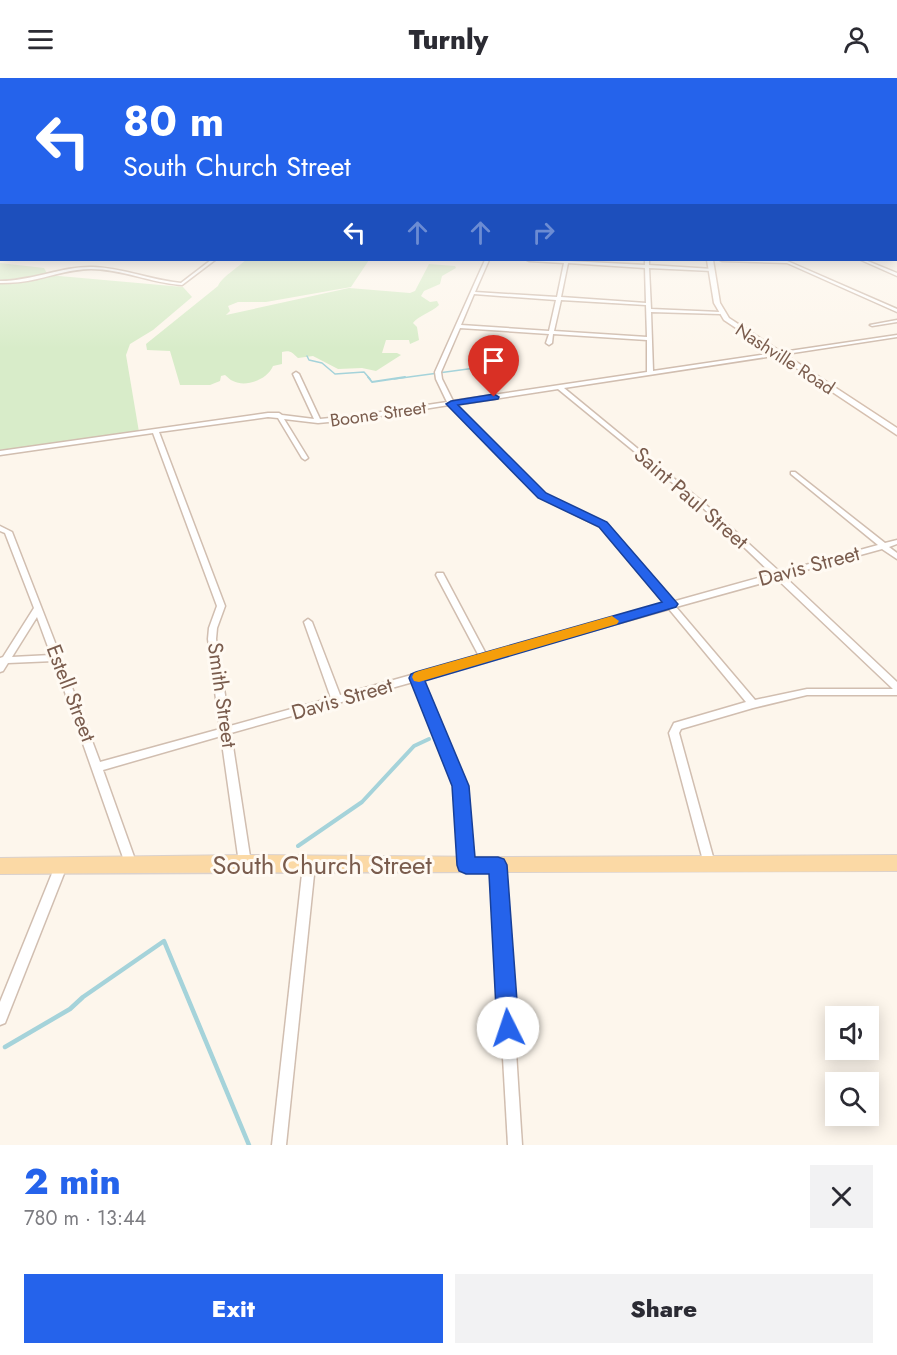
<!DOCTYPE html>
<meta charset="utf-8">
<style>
body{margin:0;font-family:Jost,sans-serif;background:#f2f2f3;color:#2b2b33;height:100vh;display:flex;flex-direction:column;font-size:22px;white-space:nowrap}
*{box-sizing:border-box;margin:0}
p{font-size:20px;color:#7c7c81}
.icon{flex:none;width:33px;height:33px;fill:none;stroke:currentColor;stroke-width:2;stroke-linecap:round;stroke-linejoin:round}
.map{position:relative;height:1067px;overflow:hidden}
.details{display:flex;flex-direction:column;background:#fff;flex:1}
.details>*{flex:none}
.banner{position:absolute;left:0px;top:0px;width:897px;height:183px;box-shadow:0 3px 15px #0003;background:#2563eb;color:#fff;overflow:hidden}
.buttons{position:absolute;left:825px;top:928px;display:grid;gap:12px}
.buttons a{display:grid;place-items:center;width:54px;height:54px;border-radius:0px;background:#fff;box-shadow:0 3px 15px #0003;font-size:30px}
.pin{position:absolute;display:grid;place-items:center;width:51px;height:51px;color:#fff;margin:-62px -26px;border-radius:50% 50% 50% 0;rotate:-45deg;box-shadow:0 0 6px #0007}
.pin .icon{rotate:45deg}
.me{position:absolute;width:66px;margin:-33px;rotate:356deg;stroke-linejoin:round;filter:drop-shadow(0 0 4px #0008)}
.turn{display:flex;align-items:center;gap:21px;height:126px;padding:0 24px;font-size:27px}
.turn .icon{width:78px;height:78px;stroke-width:2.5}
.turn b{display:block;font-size:42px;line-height:51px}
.lanes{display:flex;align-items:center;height:57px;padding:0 24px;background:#0003;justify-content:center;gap:30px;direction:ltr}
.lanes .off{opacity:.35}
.round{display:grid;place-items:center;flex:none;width:63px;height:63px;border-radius:0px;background:#f2f2f3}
.summary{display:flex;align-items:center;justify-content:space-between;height:102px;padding:0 24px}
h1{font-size:36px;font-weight:800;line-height:45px;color:#2563eb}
.cta{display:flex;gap:12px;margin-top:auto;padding:12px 24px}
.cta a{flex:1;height:69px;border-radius:0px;background:#2563eb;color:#fff;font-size:24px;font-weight:800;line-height:69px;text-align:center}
.cta a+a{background:#f2f2f3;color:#2b2b33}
header{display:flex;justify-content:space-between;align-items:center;height:78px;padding:0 24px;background:#fff;font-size:27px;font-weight:800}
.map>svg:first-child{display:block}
</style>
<header><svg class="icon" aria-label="menu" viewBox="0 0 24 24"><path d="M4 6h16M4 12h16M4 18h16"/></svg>Turnly<svg class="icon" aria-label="person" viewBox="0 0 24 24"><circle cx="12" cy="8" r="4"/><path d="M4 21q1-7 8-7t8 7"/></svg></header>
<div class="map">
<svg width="897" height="1067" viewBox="0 0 897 1067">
<rect width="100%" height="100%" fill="#fdf6ec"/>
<g fill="#d8ecc9">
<path d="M 246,182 L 369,182 L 351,209 L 266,224 L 238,224 L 228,228 L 230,233 L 226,237 L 349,210 L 410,215 L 415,213 L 429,186 L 455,188 L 456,190 L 442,198 L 440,206 L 424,213 L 421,218 L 430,224 L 437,223 L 439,227 C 431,235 419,237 413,245 L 417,249 L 419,262 L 410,266 L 409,262 L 386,262 L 382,275 L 397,275 L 401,277 L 376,293 L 362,290 L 338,291 L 313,278 L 298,280 C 292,275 291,272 282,274 L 282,286 L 273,288 C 268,301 246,310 233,303 C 230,302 228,299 225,297 L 221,298 L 220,303 L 210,307 L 180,307 L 170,273 L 147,272 L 146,266 L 218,208 C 221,200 238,189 246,182 Z"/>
<path d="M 0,185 L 44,190 L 48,197 L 183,209 L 192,219 L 153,252 L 130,266 L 126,277 L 139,354 L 0,372 Z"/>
</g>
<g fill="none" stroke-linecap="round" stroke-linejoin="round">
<g stroke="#a5d3da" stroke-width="1.5">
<path d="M 307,278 L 309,282 L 322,285 L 335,296 L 364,294 L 370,301"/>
<path d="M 394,301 L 490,288"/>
</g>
<path stroke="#a5d3da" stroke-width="2" d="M 368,299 L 372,304 L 405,299"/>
<path stroke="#a5d3da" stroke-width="4" d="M 298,768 L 362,724 L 414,668 L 429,661"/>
<path stroke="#a5d3da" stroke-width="4.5" d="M 5,969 L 70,931 L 83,919 L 164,863 L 249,1067"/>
<defs>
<g id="minor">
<rect x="896" y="136" width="1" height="2"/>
<path d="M 2,156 L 2,159 L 0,159 L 0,157 Z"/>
<path d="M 211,182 L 215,182 L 182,207 C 151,205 122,191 91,191 C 72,191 55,197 37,201 C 24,204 13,205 0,205 L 0,203 C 33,203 62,188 93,189 C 123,190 151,202 181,205 Z"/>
<path d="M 485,182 L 489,182 L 475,214 L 557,219 L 564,185 L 529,183 L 527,182 L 565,183 L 569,182 L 569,183 L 645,187 L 645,182 L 649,182 L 649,187 L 713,191 L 712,193 L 649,190 L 651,231 L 720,234 L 722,235 L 720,236 L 651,234 L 653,293 L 897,257 L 897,259 L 564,310 L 705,426 L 780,494 L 878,467 L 791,396 L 791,394 L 795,394 L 885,465 L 897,462 L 897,466 L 889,469 L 897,475 L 897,481 L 882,471 L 784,498 L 897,604 L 897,617 L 807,617 L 753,630 L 681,651 L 679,655 L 715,786 L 713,790 L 709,791 L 705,790 L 669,655 L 674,645 L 746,624 L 669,531 L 421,601 L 466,708 L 472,787 L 470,791 L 466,792 L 462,791 L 460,787 L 456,708 L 413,604 L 231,655 L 251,785 L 249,789 L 245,790 L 241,789 L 239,785 L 221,658 L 103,692 L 137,787 L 135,791 L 131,792 L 127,791 L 54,583 L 8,585 L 3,593 L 0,594 L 0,580 L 3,579 L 34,530 L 5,455 L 0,453 L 0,448 L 12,454 L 61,580 L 100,684 L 220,651 L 208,561 L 209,550 L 217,528 L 153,355 L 0,377 L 0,373 L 268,335 L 279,335 L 282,337 L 314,341 L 293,296 L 296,294 L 299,296 L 320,341 L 361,337 L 447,324 L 436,301 L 435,294 ZM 568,185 L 645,190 L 646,225 L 561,219 ZM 474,216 L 556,222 L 549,253 L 461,247 ZM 561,222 L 646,227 L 647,259 L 554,253 ZM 460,250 L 549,256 L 546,265 L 549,267 L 552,265 L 553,256 L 647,262 L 647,294 L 453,323 L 442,301 L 441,294 ZM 558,311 L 701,428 L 772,496 L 672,524 L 606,445 L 552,421 L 538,411 L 455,327 ZM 449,327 L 534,413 L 548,423 L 600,449 L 665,526 L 486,576 L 444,497 L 443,495 L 437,495 L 436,497 L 479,578 L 340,617 L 312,544 L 308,541 L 304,544 L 331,620 L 230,648 L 216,561 L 217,550 L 225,528 L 159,354 L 268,339 L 278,340 L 302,380 L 305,382 L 308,380 L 284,341 L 318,345 L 361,341 ZM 777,501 L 893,611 L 807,611 L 755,622 L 676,529 ZM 37,539 L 51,577 L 12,579 Z"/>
<path d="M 720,182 L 781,183 L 781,182 L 785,182 L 897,231 L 897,234 L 787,185 L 722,183 Z"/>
<path d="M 861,182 L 865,182 L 897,195 L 897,198 Z"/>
<path d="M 897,242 L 897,244 L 872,248 L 870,247 Z"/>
<path d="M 309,782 L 313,783 L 315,787 L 286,1067 L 272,1067 L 303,787 L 305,783 Z"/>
<path d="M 498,782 L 502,783 L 504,787 L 522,1067 L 508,1067 L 492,787 L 494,783 Z"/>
<path d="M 61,783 L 65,784 L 67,788 L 5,945 L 0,947 L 0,924 L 55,788 L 57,784 Z"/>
</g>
<path id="secondary" d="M 707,182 L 713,182 L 720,225 L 729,240 L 897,350 L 897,357 L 724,242 L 714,225 Z"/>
<g id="primary">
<rect x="896" y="158" width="1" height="5"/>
<path d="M 245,777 L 498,779 L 897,777 L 897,793 C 598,795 299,793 0,796 L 0,780 Z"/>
</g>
</defs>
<use href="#minor" stroke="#d1beb0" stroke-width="3"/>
<use href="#secondary" stroke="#d6c0b0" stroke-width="3"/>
<use href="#primary" stroke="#dad1cd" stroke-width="2"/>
<use href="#minor" fill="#fff" fill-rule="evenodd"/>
<use href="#secondary" fill="#fff" fill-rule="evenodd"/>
<use href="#primary" fill="#fbd9a5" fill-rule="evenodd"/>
</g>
<linearGradient id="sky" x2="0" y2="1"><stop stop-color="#97c7e8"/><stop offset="0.45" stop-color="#fefbf6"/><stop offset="1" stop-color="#fefbf6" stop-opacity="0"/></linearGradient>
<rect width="897" height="271" fill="url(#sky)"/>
<path fill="#2563eb" stroke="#184099" stroke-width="1.5" d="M 494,316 L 499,319 L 498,321 L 458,327 L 546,415 L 607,444 L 678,526 L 676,529 L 425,603 L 469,708 L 475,779 L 498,779 L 504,781 L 507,787 L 519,950 L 515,958 L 508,961 L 500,958 L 497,950 L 489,796 L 466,796 L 459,793 L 457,787 L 452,708 L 409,600 L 411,596 L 416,594 L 662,524 L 599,449 L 538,420 L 446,326 L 451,323 Z"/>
<path fill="#f59e0b" d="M 612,538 L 619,543 L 617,546 L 419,604 L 414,603 L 412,599 L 414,595 L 419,593 Z"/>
<g text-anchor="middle" stroke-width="6" stroke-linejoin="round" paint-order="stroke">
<g font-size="18" fill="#7a5c4d" stroke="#fffaf3">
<text transform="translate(785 281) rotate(33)" y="6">Nashville Road</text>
<text transform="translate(378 336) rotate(-8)" y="6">Boone Street</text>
</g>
<g font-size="21" fill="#7a5c4d" stroke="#fffaf3">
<text transform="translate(691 420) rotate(41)" y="7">Saint Paul Street</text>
<text transform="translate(809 488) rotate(-15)" y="7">Davis Street</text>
<text transform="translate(71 615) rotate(69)" y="7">Estell Street</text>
<text transform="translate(222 617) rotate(82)" y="7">Smith Street</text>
<text transform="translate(342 621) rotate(-16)" y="7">Davis Street</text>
</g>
<g font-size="26" fill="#7a5c4d" stroke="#fffaf3">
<text x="322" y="796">South Church Street</text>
</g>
</g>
</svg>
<div class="buttons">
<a><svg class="icon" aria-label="sound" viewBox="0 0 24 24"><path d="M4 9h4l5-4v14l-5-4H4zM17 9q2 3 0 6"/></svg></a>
<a><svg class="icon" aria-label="search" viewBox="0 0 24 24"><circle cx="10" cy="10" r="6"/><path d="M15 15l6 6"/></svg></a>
</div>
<div class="pin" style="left:494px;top:319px;background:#d93025"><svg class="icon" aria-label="arrive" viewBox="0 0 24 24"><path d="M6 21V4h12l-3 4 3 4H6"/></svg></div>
<svg class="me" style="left:508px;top:950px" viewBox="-20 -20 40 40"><circle r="19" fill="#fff"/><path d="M0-13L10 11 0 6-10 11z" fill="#2563eb"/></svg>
<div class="banner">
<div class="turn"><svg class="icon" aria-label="left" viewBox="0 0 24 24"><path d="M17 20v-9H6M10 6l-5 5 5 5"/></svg><div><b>80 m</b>South Church Street</div></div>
<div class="lanes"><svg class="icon" aria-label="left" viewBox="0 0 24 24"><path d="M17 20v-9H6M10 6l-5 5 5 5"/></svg><svg class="icon off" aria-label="ahead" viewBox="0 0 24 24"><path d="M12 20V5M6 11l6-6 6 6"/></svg><svg class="icon off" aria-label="ahead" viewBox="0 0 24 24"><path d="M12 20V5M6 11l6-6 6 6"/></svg><svg class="icon off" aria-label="right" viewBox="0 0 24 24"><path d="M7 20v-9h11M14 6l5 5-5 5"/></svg></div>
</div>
</div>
<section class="details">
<div class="summary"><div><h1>2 min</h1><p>780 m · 13:44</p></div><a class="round"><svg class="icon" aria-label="close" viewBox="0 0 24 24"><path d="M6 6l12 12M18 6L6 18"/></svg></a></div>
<div class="cta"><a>Exit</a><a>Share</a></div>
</section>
